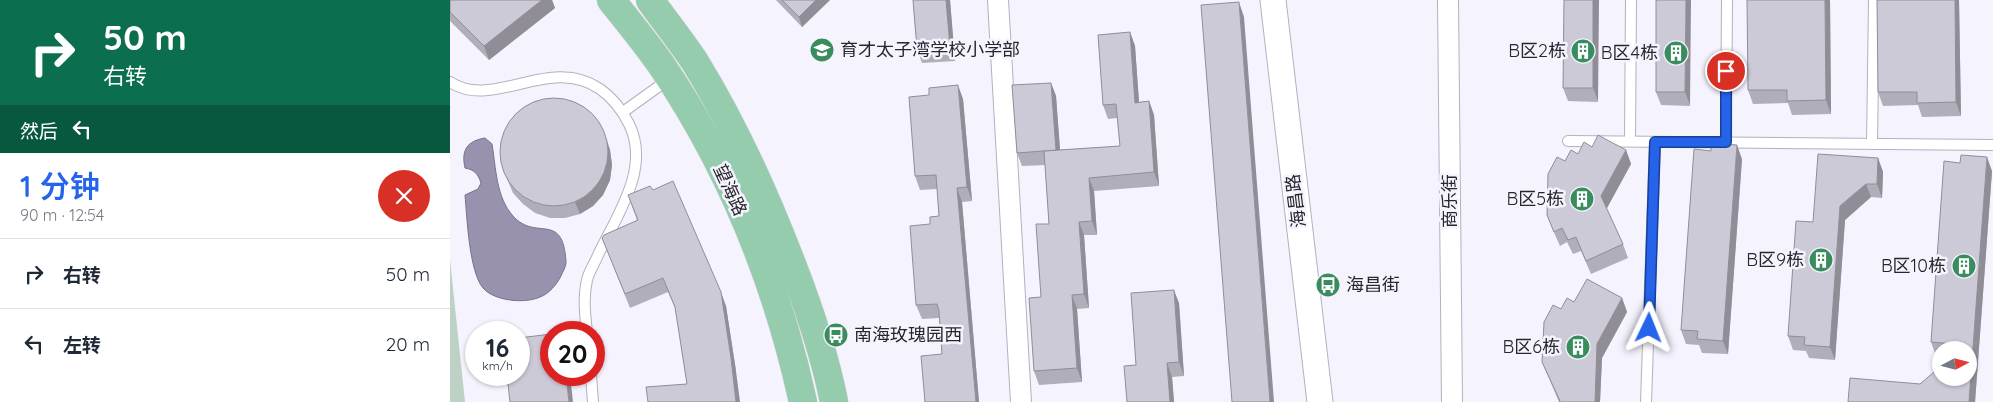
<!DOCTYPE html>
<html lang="zh">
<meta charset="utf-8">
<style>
body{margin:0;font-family:Quicksand,"Noto Sans SC",sans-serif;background:#f2f2f3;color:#1f2937;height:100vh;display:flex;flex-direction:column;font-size:19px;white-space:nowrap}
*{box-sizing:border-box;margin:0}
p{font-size:16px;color:#747a83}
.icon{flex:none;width:28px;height:28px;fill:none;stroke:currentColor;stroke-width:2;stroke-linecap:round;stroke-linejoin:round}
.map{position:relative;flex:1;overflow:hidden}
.details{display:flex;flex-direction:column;background:#fff;width:450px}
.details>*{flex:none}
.hud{background:#0b6e4f;color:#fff;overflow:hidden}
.needle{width:32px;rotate:83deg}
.buttons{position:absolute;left:1482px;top:341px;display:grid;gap:10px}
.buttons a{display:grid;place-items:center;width:45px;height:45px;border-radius:50%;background:#fff;box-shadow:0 1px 4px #0004;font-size:25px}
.speed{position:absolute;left:15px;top:321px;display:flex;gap:10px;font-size:25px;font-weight:700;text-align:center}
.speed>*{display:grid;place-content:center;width:65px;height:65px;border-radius:50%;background:#fff;box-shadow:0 1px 4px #0004;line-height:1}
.speed small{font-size:12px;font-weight:400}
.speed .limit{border:8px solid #d22;background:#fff;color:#111}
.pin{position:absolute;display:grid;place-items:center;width:42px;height:42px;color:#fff;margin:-21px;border:2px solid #fff;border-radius:50%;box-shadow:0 1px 5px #0007}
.me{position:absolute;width:55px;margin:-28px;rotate:2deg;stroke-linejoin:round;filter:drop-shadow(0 0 4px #0008)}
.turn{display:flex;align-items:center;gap:18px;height:105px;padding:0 20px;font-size:22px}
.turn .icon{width:65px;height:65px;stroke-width:2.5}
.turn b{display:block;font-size:35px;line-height:42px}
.then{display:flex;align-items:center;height:48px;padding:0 20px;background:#0003;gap:10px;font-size:19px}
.round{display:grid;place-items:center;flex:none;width:52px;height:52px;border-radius:26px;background:#f2f2f3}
.head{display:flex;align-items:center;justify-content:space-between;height:85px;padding:0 20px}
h1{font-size:30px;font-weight:600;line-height:38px;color:#2563eb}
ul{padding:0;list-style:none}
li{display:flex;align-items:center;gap:15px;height:70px;padding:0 20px;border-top:1px solid #e0e1e3}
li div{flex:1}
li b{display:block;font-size:19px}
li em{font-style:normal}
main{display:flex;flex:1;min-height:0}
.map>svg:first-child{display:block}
</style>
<main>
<section class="details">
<div class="hud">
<div class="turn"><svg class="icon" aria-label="right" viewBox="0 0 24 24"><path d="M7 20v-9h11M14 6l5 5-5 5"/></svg><div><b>50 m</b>右转</div></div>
<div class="then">然后<svg class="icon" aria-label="left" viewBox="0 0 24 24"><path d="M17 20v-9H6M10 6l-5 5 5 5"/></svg></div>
</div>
<div class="head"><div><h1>1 分钟</h1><p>90 m · 12:54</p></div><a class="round" style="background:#d93025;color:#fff"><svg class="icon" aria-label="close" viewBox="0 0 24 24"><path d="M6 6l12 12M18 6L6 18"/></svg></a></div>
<ul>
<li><svg class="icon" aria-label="right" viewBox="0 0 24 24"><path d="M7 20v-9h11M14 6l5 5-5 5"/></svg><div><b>右转</b></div><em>50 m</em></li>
<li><svg class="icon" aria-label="left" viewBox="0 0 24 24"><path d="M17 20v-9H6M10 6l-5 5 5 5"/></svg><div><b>左转</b></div><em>20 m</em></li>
</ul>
</section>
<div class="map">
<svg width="1543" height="402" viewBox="0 0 1543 402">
<rect width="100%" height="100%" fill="#f5f3fd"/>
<path fill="#bdd1c4" d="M 0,260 L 15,402 L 0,402 Z"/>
<path fill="#9992ae" stroke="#777287" d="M 35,138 L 42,144 C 46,168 46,197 63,216 C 86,242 113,210 116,262 C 116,267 113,271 111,276 C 107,284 99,294 90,297 C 75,304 44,301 33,288 C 19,271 17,217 15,195 L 28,189 L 31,183 C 28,174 25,170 15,168 C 11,150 17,141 35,138 Z"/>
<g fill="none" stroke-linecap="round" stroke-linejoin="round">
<defs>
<g id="service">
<path d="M 0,82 C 43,111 100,54 150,89 C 163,98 172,110 179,124 C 201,168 167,215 148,255 C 145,263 139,271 137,280 C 133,297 135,315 137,332"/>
<path d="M 173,112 L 219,79"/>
<path d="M 1118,141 L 1543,145"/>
<path d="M 1180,141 L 1181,0"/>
<path d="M 1276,142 L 1277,0"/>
<path d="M 1422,144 L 1424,0"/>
<path d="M 141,375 L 143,402"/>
<path d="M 1196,402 L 1205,142"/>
</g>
<g id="minor">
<path d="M 548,0 L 571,402"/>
<path d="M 998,0 L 1002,402"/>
</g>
<path id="tertiary" d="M 823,0 L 870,402"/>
<g id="primary">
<path d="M 161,0 C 178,21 196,43 212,66 C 280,167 327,283 353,402"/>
<path d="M 200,0 C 215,21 231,41 245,62 C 285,127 316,196 343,267 C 360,311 375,356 384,402"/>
</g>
</defs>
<use href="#service" stroke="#b4b1bd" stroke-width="12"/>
<use href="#minor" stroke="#b4b1bd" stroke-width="22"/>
<use href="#tertiary" stroke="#b4b1bd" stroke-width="27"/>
<use href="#primary" stroke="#d4d4d5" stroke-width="29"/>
<use href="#service" stroke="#fff" stroke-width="10"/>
<use href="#minor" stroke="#fff" stroke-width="20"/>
<use href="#tertiary" stroke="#fff" stroke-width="25"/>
<use href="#primary" stroke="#95ccad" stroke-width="28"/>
</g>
<g fill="#b0aeb9">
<path d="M 0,0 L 102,0 L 105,8 L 39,60 L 0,21 Z"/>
<path d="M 326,0 L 380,0 L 352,27 Z"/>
<path d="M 463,0 L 500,0 L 505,61 L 472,63 L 467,49 Z"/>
<path d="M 1114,0 L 1148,102 L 1118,101 L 1113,88 Z"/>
<path d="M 1206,0 L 1240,106 L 1211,105 L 1206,92 Z"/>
<path d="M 1380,0 L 1381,114 L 1342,115 L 1338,103 L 1303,104 L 1298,90 Z"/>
<path d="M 1427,0 L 1509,0 L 1511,116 L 1472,117 L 1468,105 L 1433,106 L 1428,92 Z"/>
<path d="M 680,32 L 685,46 L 689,102 L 699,101 L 704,115 L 709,186 L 644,191 L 647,235 L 634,235 L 639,308 L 627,309 L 632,382 L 589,385 L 584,371 L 599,224 L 595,165 L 572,166 L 567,153 L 601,83 L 606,96 L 610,150 L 670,146 L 667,118 L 658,119 L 653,105 Z"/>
<path d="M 513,99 L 522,201 L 512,202 L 529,402 L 475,402 L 492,354 L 489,318 L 472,319 L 466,305 L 480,224 L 489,216 L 487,189 L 470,190 L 465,176 Z"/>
<path d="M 156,138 L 160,150 L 162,165 L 160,180 L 153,195 L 143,206 L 130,214 L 115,218 L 100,218 L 85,213 L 73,204 L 63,193 L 52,167 Z"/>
<path d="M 1142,147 L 1176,150 L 1181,164 L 1156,209 L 1173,244 L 1178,258 L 1141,274 L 1131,251 L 1123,254 L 1117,242 L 1110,246 L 1102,228 L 1097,215 L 1128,154 Z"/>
<path d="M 1428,158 L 1433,172 L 1432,198 L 1421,197 L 1395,220 L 1385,360 L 1359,358 L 1356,351 L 1343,350 L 1338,336 L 1363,222 Z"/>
<path d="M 1292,159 L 1278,354 L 1252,353 L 1249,345 L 1236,344 L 1231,330 Z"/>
<path d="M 1542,171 L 1525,402 L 1470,384 L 1519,350 L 1491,350 L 1491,356 L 1486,356 L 1481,342 Z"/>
<path d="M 203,190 L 276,306 L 286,371 L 237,384 L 226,310 L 218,292 L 180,308 L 152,238 L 187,220 L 178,195 Z"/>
<path d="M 1172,298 L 1177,312 L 1152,358 L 1150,402 L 1109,402 L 1098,376 L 1092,362 L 1111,309 L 1124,302 Z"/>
<path d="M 729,303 L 734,376 L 722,377 L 724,402 L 677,402 L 686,365 Z"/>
</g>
<g fill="#908d96">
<path d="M 92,0 L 102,0 L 105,8 L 39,60 L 34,46 Z"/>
<path d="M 366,0 L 380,0 L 352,27 L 349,17 Z"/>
<path d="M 496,0 L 500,0 L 505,61 L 500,47 Z"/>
<path d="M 1143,0 L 1149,0 L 1148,102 L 1143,88 Z"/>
<path d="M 1236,0 L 1241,0 L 1240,106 L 1235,92 Z"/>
<path d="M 1375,0 L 1380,0 L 1381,114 L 1376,100 Z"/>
<path d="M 1505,0 L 1509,0 L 1511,116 L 1506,102 Z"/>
<path d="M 789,2 L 794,17 L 824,402 L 820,402 Z"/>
<path d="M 680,32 L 685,46 L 690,116 L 685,103 Z"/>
<path d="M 601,83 L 606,96 L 611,163 L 606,150 Z"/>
<path d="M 508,85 L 513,99 L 522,201 L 517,187 Z"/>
<path d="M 699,101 L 704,115 L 709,186 L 704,172 Z"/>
<path d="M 156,138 L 160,150 L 162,165 L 160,180 L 153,195 L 143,206 L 130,214 L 125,202 Z"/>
<path d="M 1287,145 L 1292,159 L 1278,354 L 1273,341 Z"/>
<path d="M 1176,150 L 1181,164 L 1156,210 L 1151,196 Z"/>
<path d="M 1537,157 L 1542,171 L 1525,402 L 1519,402 Z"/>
<path d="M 1428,158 L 1433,172 L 1432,198 L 1427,184 Z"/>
<path d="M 639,178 L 644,191 L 647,235 L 642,221 Z"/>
<path d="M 1416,184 L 1421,197 L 1395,220 L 1385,360 L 1380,347 L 1390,206 Z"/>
<path d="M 507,188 L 512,202 L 529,402 L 526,402 Z"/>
<path d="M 629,222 L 634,235 L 639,308 L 634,294 Z"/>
<path d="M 724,290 L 729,303 L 734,376 L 729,362 Z"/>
<path d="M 271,292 L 276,306 L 286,371 L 290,402 L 286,402 Z"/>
<path d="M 622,295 L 627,309 L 632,382 L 627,368 Z"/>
<path d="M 1172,298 L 1177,312 L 1152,358 L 1150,402 L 1145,402 L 1147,344 Z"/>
<path d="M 717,363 L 722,377 L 724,402 L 720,402 Z"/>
<path d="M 116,375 L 120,375 L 123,402 L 119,402 Z"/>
</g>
<g fill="#cdcad7" stroke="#908d96">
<path d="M 0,0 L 92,0 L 34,46 L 0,12 Z"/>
<path d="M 332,0 L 366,0 L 349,17 Z"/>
<path d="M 463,0 L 496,0 L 500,47 L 467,49 Z"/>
<path d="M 1114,0 L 1143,0 L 1143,88 L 1113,88 Z"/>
<path d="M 1206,0 L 1236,0 L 1235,92 L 1206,92 Z"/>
<path d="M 1297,0 L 1375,0 L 1376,100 L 1337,101 L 1337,90 L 1298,90 Z"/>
<path d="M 1427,0 L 1505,0 L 1506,102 L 1467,103 L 1467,92 L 1428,92 Z"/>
<path d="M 789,2 L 820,402 L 782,402 L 751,5 Z"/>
<path d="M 680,32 L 685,103 L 699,101 L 704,172 L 639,178 L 642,221 L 629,222 L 634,294 L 622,295 L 627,368 L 584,371 L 579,298 L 591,297 L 586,224 L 599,224 L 594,151 L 670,146 L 666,104 L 653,105 L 648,35 Z"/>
<path d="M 601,83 L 606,150 L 567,153 L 562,85 Z"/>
<path d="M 508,85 L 517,187 L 507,188 L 526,402 L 475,402 L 471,356 L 492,354 L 489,311 L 487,304 L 466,305 L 460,226 L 480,224 L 480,217 L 489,216 L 486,175 L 465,176 L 459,97 L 479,95 L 479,88 Z"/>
<circle cx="104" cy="152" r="54"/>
<path d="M 1148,135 L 1176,150 L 1151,196 L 1173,244 L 1136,261 L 1126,237 L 1118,240 L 1112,228 L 1104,232 L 1097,215 L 1098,174 L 1107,157 L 1115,161 L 1121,150 L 1128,154 L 1134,142 L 1142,147 Z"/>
<path d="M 1261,143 L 1287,145 L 1273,341 L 1247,339 L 1248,331 L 1231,330 L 1244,149 L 1261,151 Z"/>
<path d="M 1368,154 L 1428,158 L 1427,184 L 1416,184 L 1390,206 L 1380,347 L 1354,345 L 1355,337 L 1338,336 L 1346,221 L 1363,222 Z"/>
<path d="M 1511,155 L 1537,157 L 1519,402 L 1398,402 L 1400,378 L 1470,384 L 1491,366 L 1491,378 L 1519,378 L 1519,350 L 1509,350 L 1515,345 L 1481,342 L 1494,161 L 1510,163 Z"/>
<path d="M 223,181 L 271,292 L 281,358 L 286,402 L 198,402 L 196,387 L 237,384 L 225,307 L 213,278 L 175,294 L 152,238 L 154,235 L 188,220 L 178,195 L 200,186 L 203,190 Z"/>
<path d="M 1137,279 L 1172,298 L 1147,344 L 1145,402 L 1109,402 L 1110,401 L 1092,362 L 1094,322 L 1103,305 L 1111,309 L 1117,298 L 1124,302 Z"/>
<path d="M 724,290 L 729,362 L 717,363 L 720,402 L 677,402 L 674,366 L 686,365 L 681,293 Z"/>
<path d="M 101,334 L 101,375 L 116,375 L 119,402 L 60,402 L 57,375 L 69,375 L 69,338 Z"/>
</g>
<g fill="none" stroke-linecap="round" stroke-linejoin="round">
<defs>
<path id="route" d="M 1199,328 L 1205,142 L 1276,142 L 1276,71"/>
</defs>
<use href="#route" stroke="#184099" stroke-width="12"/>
<use href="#route" stroke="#2563eb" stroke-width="9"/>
</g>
<defs>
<symbol id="school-disc" viewBox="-11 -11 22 22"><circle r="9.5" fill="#388c5e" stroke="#f5f3fd"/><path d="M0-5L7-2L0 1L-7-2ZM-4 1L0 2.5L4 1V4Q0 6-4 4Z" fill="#fff"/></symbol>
<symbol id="building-disc" viewBox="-11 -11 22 22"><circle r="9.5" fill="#388c5e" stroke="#f5f3fd"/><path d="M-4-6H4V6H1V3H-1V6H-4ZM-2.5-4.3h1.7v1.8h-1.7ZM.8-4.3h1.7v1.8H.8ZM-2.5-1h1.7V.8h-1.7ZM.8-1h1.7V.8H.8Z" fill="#fff"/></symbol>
<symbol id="bus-disc" viewBox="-11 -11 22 22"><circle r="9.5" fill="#388c5e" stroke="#f5f3fd"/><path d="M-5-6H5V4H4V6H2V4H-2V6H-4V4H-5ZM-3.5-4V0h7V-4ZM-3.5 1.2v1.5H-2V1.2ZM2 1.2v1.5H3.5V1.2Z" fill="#fff"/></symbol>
</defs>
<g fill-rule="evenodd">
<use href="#school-disc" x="358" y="36" width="28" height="28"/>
<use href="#building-disc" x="1119" y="37" width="28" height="28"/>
<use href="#building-disc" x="1212" y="39" width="28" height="28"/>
<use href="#building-disc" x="1118" y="185" width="28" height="28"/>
<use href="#building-disc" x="1357" y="246" width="28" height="28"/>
<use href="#building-disc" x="1500" y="252" width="28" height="28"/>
<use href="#bus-disc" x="864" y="271" width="28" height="28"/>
<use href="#bus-disc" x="372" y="321" width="28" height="28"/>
<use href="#building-disc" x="1114" y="333" width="28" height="28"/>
</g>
<g text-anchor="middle" stroke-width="5" stroke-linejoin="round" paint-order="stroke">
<g font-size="18" fill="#27262b" stroke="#f5f3fd" text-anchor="end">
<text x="390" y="56" text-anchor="start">育才太子湾学校小学部</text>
<text x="1116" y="57">B区2栋</text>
<text x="1208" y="59">B区4栋</text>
<text x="1114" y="205">B区5栋</text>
<text x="1354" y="266">B区9栋</text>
<text x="1496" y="272">B区10栋</text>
<text x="896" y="291" text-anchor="start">海昌街</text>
<text x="404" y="341" text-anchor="start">南海玫瑰园西</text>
<text x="1110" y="353">B区6栋</text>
</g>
<g font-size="18" fill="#27262b" stroke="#f5f3fd">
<text transform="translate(280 190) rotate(65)" y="6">望海路</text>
<text transform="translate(846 201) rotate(-97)" y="6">海昌路</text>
<text transform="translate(1000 201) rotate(-90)" y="6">商乐街</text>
</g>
</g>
</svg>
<div class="buttons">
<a><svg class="needle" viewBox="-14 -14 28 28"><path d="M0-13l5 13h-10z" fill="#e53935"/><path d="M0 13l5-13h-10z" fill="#747a83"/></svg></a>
</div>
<div class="speed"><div>16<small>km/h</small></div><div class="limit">20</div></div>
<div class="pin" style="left:1276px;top:71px;background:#d93025"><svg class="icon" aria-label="arrive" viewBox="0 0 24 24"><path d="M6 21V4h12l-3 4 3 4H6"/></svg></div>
<svg class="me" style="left:1199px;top:328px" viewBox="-20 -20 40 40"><path d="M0-17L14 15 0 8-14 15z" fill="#2563eb" stroke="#fff" stroke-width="4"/></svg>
</div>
</main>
